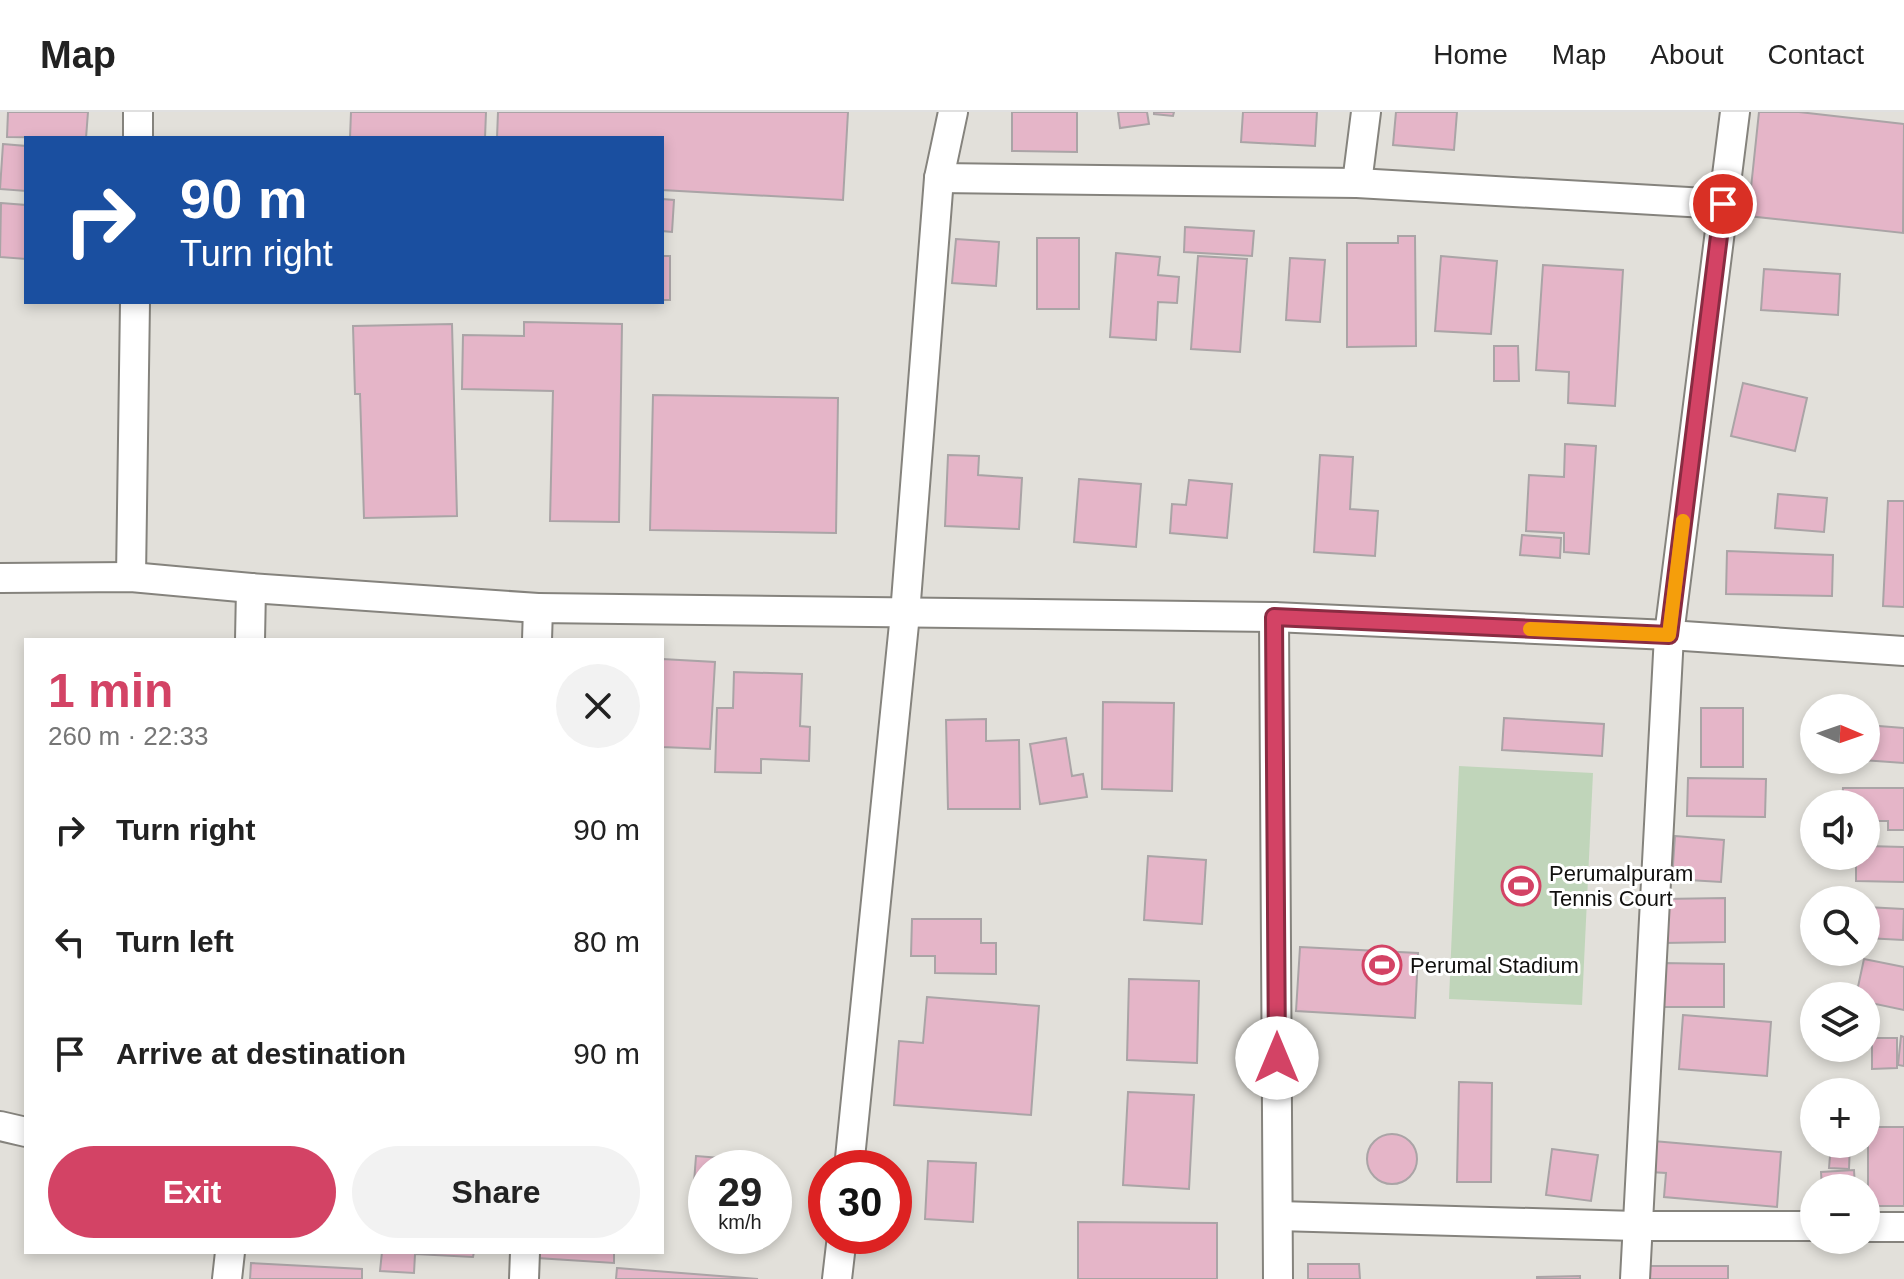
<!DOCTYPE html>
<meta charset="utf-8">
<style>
body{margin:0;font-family:Arial,sans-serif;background:#f2f2f2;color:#222;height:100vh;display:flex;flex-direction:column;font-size:30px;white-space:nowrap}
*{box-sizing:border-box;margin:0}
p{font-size:26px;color:#767676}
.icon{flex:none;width:44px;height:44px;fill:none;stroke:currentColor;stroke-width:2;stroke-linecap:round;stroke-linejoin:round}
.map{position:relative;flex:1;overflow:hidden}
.panel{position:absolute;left:24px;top:526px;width:640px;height:616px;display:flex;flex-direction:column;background:#fff;border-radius:0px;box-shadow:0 4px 12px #0003}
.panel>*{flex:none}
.top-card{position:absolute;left:24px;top:24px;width:640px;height:168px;border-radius:0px;box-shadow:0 4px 12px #0003;background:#1a4fa0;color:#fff;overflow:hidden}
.needle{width:52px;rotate:92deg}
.buttons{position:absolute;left:1800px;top:582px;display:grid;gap:16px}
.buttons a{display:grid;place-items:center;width:80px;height:80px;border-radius:50%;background:#fff;box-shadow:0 4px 12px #0003;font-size:40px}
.speed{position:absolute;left:688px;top:1038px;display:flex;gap:16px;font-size:40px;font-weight:700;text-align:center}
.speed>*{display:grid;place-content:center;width:104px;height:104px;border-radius:50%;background:#fff;box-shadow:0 4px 12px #0003;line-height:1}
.speed small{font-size:20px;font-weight:400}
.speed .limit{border:12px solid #d22;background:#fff;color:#111}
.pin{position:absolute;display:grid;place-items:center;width:68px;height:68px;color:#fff;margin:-34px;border:4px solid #fff;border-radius:50%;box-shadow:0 2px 8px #0007}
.me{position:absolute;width:88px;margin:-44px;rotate:0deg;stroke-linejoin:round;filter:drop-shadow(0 0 6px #0008)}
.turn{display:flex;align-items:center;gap:28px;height:168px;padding:0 24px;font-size:36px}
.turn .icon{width:104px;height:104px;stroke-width:2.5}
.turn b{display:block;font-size:56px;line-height:68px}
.round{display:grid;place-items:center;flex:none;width:84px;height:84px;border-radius:42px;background:#f2f2f2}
.head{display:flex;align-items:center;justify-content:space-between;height:136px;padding:0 24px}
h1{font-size:48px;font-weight:800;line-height:60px;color:#d34365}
.primary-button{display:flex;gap:16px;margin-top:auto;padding:16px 24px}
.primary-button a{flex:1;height:92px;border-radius:48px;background:#d34365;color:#fff;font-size:32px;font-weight:800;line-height:92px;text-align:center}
.primary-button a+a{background:#f2f2f2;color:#222}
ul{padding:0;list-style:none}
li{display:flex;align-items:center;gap:24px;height:112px;padding:0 24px}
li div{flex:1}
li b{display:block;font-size:30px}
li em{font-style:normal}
header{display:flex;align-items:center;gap:48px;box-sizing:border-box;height:112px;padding:0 40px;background:#fff;border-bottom:2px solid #e0e0e0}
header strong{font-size:38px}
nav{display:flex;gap:44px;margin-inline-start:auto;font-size:28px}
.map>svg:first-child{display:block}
</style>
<header>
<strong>Map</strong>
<nav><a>Home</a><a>Map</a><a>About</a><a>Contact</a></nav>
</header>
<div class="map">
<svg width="1904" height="1167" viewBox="0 0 1904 1167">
<rect width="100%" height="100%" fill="#e2e0da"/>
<path fill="#c0d5ba" d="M 1459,654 L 1593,661 L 1582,893 L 1449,887 Z"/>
<g fill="#e5b5c8" stroke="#aaa4a6" stroke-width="2">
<path d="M 8,0 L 88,0 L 86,26 L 7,25 Z"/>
<path d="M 351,0 L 486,0 L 485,26 L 350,26 Z"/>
<path d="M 498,0 L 848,0 L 843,88 L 662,78 L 662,26 L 497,26 Z"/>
<path d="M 1012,0 L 1077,0 L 1077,40 L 1012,39 Z"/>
<path d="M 1118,0 L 1147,0 L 1149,12 L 1120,16 Z"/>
<path d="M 1154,0 L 1174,0 L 1173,4 L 1154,2 Z"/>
<path d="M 1243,0 L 1317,0 L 1315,34 L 1241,30 Z"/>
<path d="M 1396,0 L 1457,0 L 1454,38 L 1393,33 Z"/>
<path d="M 1759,0 L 1799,0 L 1904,12 L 1903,121 L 1748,104 Z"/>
<path d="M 3,32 L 26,34 L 26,79 L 0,77 Z"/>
<path d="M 662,87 L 674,88 L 672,120 L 662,119 Z"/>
<path d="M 1,91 L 26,93 L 26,147 L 0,145 Z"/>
<path d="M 1185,115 L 1254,119 L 1252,144 L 1184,140 Z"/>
<path d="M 1398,124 L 1415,124 L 1416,234 L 1347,235 L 1347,131 L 1398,131 Z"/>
<rect x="1037" y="126" width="42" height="71"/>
<path d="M 956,127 L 999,130 L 996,174 L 952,171 Z"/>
<path d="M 1116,141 L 1160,145 L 1158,163 L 1179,165 L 1177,191 L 1158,190 L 1156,228 L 1110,225 Z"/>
<rect x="662" y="144" width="8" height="44"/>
<path d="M 1198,144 L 1247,147 L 1240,240 L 1191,237 Z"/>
<path d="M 1441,144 L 1497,149 L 1491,222 L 1435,219 Z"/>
<path d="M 1290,146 L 1325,148 L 1320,210 L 1286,208 Z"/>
<path d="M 1543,153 L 1623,158 L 1615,294 L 1568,291 L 1569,260 L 1536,258 Z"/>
<path d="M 1764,157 L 1840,162 L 1838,203 L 1761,198 Z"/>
<path d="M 524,210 L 622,212 L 619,410 L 550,409 L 553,279 L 462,277 L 463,223 L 524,224 Z"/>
<path d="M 452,212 L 457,404 L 364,406 L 360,282 L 355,282 L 353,214 Z"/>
<path d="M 1494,234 L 1518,234 L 1519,269 L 1494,269 Z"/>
<path d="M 1743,271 L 1807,286 L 1795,339 L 1731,324 Z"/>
<path d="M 653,283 L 838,286 L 836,421 L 650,418 Z"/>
<path d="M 1565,332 L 1596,334 L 1589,442 L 1564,440 L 1564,421 L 1526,419 L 1529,363 L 1564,365 Z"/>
<path d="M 948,343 L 979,344 L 978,363 L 1022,366 L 1019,417 L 945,414 Z"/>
<path d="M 1320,343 L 1353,345 L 1350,397 L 1378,399 L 1375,444 L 1314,440 Z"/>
<path d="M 1079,367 L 1141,372 L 1136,435 L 1074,430 Z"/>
<path d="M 1189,368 L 1232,372 L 1227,426 L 1170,421 L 1172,392 L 1186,393 Z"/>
<path d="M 1778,382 L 1827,386 L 1824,420 L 1775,416 Z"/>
<path d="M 1888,389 L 1904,389 L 1904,495 L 1883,494 Z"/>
<path d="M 1522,423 L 1561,426 L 1560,446 L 1520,443 Z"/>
<path d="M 1727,439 L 1833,443 L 1832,484 L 1726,482 Z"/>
<path d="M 662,547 L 715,550 L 710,637 L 662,635 Z"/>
<path d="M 734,560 L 802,562 L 800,614 L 810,615 L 809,649 L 761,647 L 761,661 L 715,660 L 717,596 L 733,596 Z"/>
<path d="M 1103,590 L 1174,591 L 1172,679 L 1102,677 Z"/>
<rect x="1701" y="596" width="42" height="59"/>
<path d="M 1504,606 L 1604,612 L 1602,644 L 1502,638 Z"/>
<path d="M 986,607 L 986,629 L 1019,628 L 1020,697 L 948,697 L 946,608 Z"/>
<path d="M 1866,613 L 1904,616 L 1904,651 L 1862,648 L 1866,648 Z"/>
<path d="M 1066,626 L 1072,664 L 1083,662 L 1087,685 L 1040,692 L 1030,632 Z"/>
<path d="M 1688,666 L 1766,667 L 1765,705 L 1687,704 Z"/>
<path d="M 1843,676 L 1904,676 L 1904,718 L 1888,718 L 1888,709 L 1866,709 L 1866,692 L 1842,692 Z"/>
<path d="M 1675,724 L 1724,728 L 1721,770 L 1672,767 Z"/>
<path d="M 1866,734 L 1904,735 L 1904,770 L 1856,769 L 1856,744 L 1866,744 Z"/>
<path d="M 1148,744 L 1206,748 L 1202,812 L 1144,808 Z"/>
<path d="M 1725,786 L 1725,830 L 1663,831 L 1663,787 Z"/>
<path d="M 1866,795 L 1904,797 L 1903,828 L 1866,826 Z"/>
<path d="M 912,807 L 981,807 L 981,831 L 996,831 L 996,862 L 935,861 L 935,844 L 911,844 Z"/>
<path d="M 1300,835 L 1418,841 L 1415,906 L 1296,899 Z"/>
<path d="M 1864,847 L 1904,855 L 1904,898 L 1866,890 L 1866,884 L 1856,884 Z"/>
<path d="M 1661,851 L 1724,852 L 1724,895 L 1661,895 Z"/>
<path d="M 1129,867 L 1199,869 L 1197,951 L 1127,948 Z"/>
<path d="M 927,885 L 1039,894 L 1031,1003 L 894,993 L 899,929 L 923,931 Z"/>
<path d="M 1683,903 L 1771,910 L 1767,964 L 1679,957 Z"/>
<path d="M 1901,924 L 1904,925 L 1904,954 L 1898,953 Z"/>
<path d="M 1872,926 L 1897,926 L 1897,956 L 1872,957 Z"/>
<path d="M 1459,970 L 1492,971 L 1491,1070 L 1457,1070 Z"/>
<path d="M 1128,980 L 1194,983 L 1189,1077 L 1123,1073 Z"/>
<rect x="1868" y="1015" width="36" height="79"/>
<circle cx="1392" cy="1047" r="25"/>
<path d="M 1653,1029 L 1781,1040 L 1777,1095 L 1664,1085 L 1666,1061 L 1650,1060 Z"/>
<path d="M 1831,1032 L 1850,1032 L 1849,1057 L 1829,1056 Z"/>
<path d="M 1552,1037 L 1598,1043 L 1591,1089 L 1546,1083 Z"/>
<path d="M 696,1044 L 769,1050 L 769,1056 L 706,1056 L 706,1085 L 693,1084 Z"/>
<path d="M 928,1049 L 976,1051 L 973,1110 L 925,1107 Z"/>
<path d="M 1854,1058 L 1855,1076 L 1822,1076 L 1821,1060 Z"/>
<path d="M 1078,1110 L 1217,1111 L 1217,1167 L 1078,1167 Z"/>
<path d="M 382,1140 L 474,1140 L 473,1145 L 415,1142 L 414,1161 L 380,1159 Z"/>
<path d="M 537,1140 L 614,1140 L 614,1151 L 537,1146 Z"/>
<path d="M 251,1151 L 362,1157 L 362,1167 L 250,1167 Z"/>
<path d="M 1308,1152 L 1359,1152 L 1360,1167 L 1308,1167 Z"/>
<rect x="1648" y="1154" width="80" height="13"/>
<path d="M 617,1156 L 758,1167 L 616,1167 Z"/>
<path d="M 1580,1164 L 1580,1167 L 1537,1167 L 1537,1165 Z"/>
</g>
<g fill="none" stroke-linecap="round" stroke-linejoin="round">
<defs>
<g id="street">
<path d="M 138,26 L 138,0"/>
<path d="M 939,66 L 1357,71 L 1723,92"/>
<path d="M 1357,71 L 1366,0"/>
<path d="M 131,465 L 135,190"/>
<path d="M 0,466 L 131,465 L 251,476"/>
<path d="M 1274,505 L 1278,1167"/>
<path d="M 250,528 L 251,476 L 538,496"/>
<path d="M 537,528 L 538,496 L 1274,505 L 1669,523 L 1904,539"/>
<path d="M 0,1014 L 26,1020"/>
<path d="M 849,1056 L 905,502 L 939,66 L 953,0"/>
<path d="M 1278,1104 L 1636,1114 L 1814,1114"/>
<path d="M 1866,1115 L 1904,1115"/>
<path d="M 227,1167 L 230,1140"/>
<path d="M 524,1167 L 525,1140"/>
<path d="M 837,1167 L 842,1124"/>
<path d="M 1635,1167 L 1669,523 L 1735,0"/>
</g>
</defs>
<use href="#street" stroke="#85837d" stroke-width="32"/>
<use href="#street" stroke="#fff" stroke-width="28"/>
</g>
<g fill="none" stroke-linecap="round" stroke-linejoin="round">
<defs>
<path id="route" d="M 1277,946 L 1274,505 L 1669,523 L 1723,92"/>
</defs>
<use href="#route" stroke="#892c42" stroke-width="20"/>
<use href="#route" stroke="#d34365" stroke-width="14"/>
<path stroke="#f59e0b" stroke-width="14" d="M 1530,517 L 1669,523 L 1683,409"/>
</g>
<defs>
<symbol id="stadium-ring" viewBox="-11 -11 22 22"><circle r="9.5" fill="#fff" stroke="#d34365" stroke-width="1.5"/><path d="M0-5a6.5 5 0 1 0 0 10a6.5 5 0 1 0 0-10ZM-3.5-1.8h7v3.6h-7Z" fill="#d34365"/></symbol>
</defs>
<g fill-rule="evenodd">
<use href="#stadium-ring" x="1499" y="752" width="44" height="44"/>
<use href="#stadium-ring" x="1360" y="831" width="44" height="44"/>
</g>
<g text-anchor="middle" stroke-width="6" stroke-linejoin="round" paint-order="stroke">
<g font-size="22" fill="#11100e" stroke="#fff" text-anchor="start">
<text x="1549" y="769">Perumalpuram<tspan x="1549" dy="25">Tennis Court</tspan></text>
<text x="1410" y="861">Perumal Stadium</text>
</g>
</g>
</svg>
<div class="buttons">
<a><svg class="needle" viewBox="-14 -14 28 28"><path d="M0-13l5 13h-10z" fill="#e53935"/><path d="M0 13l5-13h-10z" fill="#767676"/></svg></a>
<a><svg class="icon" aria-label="sound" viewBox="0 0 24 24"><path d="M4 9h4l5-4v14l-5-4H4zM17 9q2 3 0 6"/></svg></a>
<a><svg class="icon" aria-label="search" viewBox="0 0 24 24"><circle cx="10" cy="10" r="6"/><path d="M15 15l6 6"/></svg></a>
<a><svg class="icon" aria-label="layers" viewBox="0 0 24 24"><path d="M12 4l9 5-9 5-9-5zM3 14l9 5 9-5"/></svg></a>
<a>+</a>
<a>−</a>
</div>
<div class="speed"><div>29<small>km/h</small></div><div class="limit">30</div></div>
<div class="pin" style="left:1723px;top:92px;background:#d93025"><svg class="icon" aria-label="arrive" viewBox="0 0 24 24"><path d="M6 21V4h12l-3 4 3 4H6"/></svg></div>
<svg class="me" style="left:1277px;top:946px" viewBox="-20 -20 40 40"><circle r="19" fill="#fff"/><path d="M0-13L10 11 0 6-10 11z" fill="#d34365"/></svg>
<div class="top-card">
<div class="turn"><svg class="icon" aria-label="right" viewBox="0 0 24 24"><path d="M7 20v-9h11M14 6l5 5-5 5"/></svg><div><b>90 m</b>Turn right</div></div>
</div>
<section class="panel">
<div class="head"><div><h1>1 min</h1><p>260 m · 22:33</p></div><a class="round"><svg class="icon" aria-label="close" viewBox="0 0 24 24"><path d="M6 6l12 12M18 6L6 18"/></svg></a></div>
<ul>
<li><svg class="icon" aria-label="right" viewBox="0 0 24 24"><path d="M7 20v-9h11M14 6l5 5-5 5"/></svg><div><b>Turn right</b></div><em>90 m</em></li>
<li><svg class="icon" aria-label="left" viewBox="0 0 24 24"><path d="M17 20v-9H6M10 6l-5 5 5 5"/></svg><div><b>Turn left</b></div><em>80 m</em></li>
<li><svg class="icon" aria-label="arrive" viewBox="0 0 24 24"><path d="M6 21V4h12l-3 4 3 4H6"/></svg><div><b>Arrive at destination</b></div><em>90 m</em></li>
</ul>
<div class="primary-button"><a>Exit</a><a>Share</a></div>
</section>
</div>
